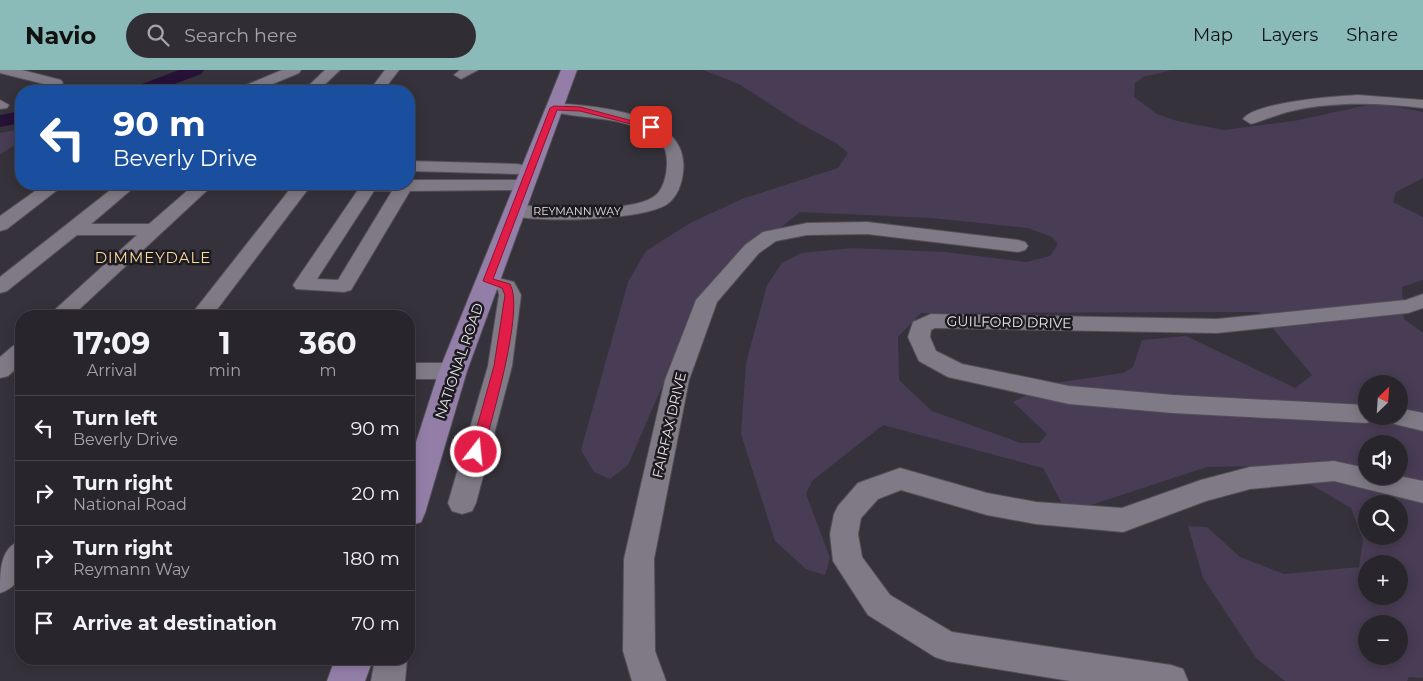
<!DOCTYPE html>
<meta charset="utf-8">
<style>
body{margin:0;font-family:Montserrat,sans-serif;background:#302e34;color:#f1f3f6;height:100vh;display:flex;flex-direction:column;font-size:19px;white-space:nowrap}
*{box-sizing:border-box;margin:0}
p{font-size:16px;color:#a5a5a9}
.icon{flex:none;width:28px;height:28px;fill:none;stroke:currentColor;stroke-width:2;stroke-linecap:round;stroke-linejoin:round}
.map{position:relative;flex:1;overflow:hidden}
.panel{position:absolute;left:15px;top:240px;width:400px;height:355px;display:flex;flex-direction:column;background:#28262c;border-radius:20px;box-shadow:0 2px 12px #0003,0 0 0 1px #444348}
.panel>*{flex:none}
.banner{position:absolute;left:15px;top:15px;width:400px;height:105px;border-radius:20px;box-shadow:0 2px 12px #0003,0 0 0 1px #444348;background:#1a4fa0;color:#fff;overflow:hidden}
.needle{width:32px;rotate:25deg}
.buttons{position:absolute;left:1358px;top:305px;display:grid;gap:10px}
.buttons a{display:grid;place-items:center;width:50px;height:50px;border-radius:50%;background:#28262c;box-shadow:0 2px 12px #0003,0 0 0 1px #444348;font-size:25px}
.pin{position:absolute;display:grid;place-items:center;width:42px;height:42px;color:#fff;margin:-21px;border-radius:10px;box-shadow:0 2px 8px #0006}
.me{position:absolute;width:55px;margin:-28px;rotate:16deg;stroke-linejoin:round;filter:drop-shadow(0 0 4px #0008)}
.turn{display:flex;align-items:center;gap:18px;height:105px;padding:0 15px;font-size:22px}
.turn .icon{width:65px;height:65px;stroke-width:2.5}
.turn b{display:block;font-size:35px;line-height:42px}
.eta{display:flex;justify-content:space-evenly;align-items:center;height:85px;text-align:center}
.eta b{font-size:30px;font-weight:700;line-height:35px}
ul{padding:0;list-style:none}
li{display:flex;align-items:center;gap:15px;height:65px;padding:0 15px;border-top:1px solid #444348}
li div{flex:1}
li b{display:block;font-size:19px}
li em{font-style:normal}
header{display:flex;align-items:center;gap:30px;box-sizing:border-box;height:70px;padding:0 25px;background:#8bbbb9;color:#111}
header strong{font-size:24px}
nav{display:flex;gap:28px;margin-inline-start:auto;font-size:18px}
.search{width:350px;height:45px;background:#302e34;display:flex;align-items:center;gap:12px;box-sizing:border-box;padding:0 18px;border-radius:28px;color:#a5a5a9;font-size:19px}
.map>svg:first-child{display:block}
</style>
<header>
<strong>Navio</strong>
<div class="search"><svg class="icon" aria-label="search" viewBox="0 0 24 24"><circle cx="10" cy="10" r="6"/><path d="M15 15l6 6"/></svg>Search here</div>
<nav><a>Map</a><a>Layers</a><a>Share</a></nav>
</header>
<div class="map">
<svg width="1423" height="611" viewBox="0 0 1423 611">
<rect width="100%" height="100%" fill="#36323b"/>
<g fill="#493c55" fill-rule="evenodd">
<path d="M 703,0 L 1172,0 L 1143,7 L 1135,13 L 1134,27 L 1157,44 L 1177,51 L 1224,60 L 1294,51 L 1377,33 L 1423,42 L 1423,108 L 1396,122 L 1393,132 L 1423,147 L 1423,210 L 1402,217 L 1404,249 L 1423,263 L 1423,608 L 1409,607 L 1407,611 L 1285,611 L 1256,588 L 1203,508 L 1188,456 L 1207,457 L 1240,487 L 1284,504 L 1359,497 L 1363,470 L 1351,438 L 1279,396 L 1207,397 L 1067,443 L 1043,398 L 883,355 L 812,411 L 806,424 L 830,488 L 825,505 L 806,499 L 775,471 L 741,364 L 746,293 L 767,215 L 782,193 L 801,183 L 853,178 L 945,182 L 1027,192 L 1050,186 L 1058,174 L 1052,167 L 1028,158 L 932,148 L 800,142 L 730,198 L 700,229 L 628,395 L 610,409 L 594,402 L 581,380 L 628,212 L 646,181 L 690,153 L 742,129 L 838,98 L 848,83 L 836,73 L 799,53 L 739,14 ZM 1259,242 L 1312,305 L 1295,318 L 1186,266 L 1142,270 L 1133,297 L 1123,303 L 1047,314 L 1013,332 L 1047,364 L 1039,373 L 1021,373 L 932,341 L 899,310 L 898,267 L 921,243 ZM 1366,314 L 1399,314 L 1399,346 L 1366,346 ZM 1366,374 L 1399,374 L 1399,406 L 1366,406 ZM 1366,434 L 1399,434 L 1399,466 L 1366,466 ZM 1366,494 L 1399,494 L 1399,526 L 1366,526 ZM 1366,554 L 1399,554 L 1399,586 L 1366,586 Z"/>
<path d="M 21,59 L 21,71 L 0,84 L 0,63 Z"/>
</g>
<g fill="none" stroke-linecap="round" stroke-linejoin="round">
<g fill="#261137" fill-rule="evenodd">
<path d="M 179,0 L 204,0 L 201,4 L 156,21 L 131,21 L 134,17 Z"/>
<path d="M 21,41 L 21,53 L 0,57 L 0,45 Z"/>
</g>
<defs>
<g id="minor">
<path d="M 0,0 L 22,0 L 61,10 L 63,13 L 56,17 L 0,3 Z"/>
<path d="M 282,0 L 301,0 L 299,3 L 256,21 L 237,21 L 239,18 Z"/>
<path d="M 325,0 L 340,0 L 318,21 L 303,21 Z"/>
<path d="M 385,0 L 399,0 L 383,21 L 369,21 Z"/>
<path d="M 460,0 L 478,0 L 461,9 L 454,5 Z"/>
<path d="M 1358,25 L 1423,30 L 1423,38 C 1380,33 1335,31 1292,41 C 1278,44 1265,50 1251,54 L 1243,49 C 1255,32 1337,26 1358,25 Z"/>
<path d="M 0,30 L 9,35 L 7,38 L 0,39 Z"/>
<path d="M 554,33 C 595,36 691,42 683,102 C 682,114 677,128 666,135 C 638,151 539,153 507,145 L 505,141 L 507,137 L 514,135 C 546,136 633,145 656,125 C 664,118 667,103 667,93 C 667,76 660,67 645,61 C 615,46 581,49 549,41 L 546,38 L 549,35 Z"/>
<path d="M 409,91 L 517,94 L 523,95 L 526,99 L 523,103 L 517,104 L 409,101 Z"/>
<path d="M 409,110 L 524,110 L 530,111 L 533,115 L 530,119 L 524,120 L 410,121 L 351,220 L 344,222 L 296,219 L 293,215 L 362,114 L 409,114 ZM 374,121 L 392,121 L 338,210 L 317,209 Z"/>
<path d="M 45,114 L 65,114 L 7,159 L 0,161 L 0,146 Z"/>
<path d="M 118,114 L 138,114 L 91,154 L 149,154 L 195,114 L 214,114 L 72,246 L 48,246 L 137,165 L 77,165 L 7,221 L 0,223 L 0,207 Z"/>
<path d="M 294,114 L 312,114 L 212,246 L 190,246 Z"/>
<path d="M 867,152 L 1018,170 L 1025,172 L 1028,176 L 1025,180 L 1018,182 L 867,164 L 807,165 L 776,171 L 759,183 L 717,232 L 689,310 L 654,489 L 655,581 L 666,611 L 632,611 L 623,581 L 624,489 L 665,310 L 696,230 L 745,175 L 763,162 L 807,153 Z"/>
<path d="M 488,205 L 514,212 L 521,225 L 512,296 L 476,433 L 472,441 L 462,444 L 452,441 L 448,433 L 488,296 L 499,225 L 498,220 L 481,215 L 478,211 L 481,207 Z"/>
<path d="M 1423,224 L 1423,238 L 1408,243 L 1217,263 L 935,258 L 931,260 L 930,267 L 936,281 L 962,294 L 1069,316 L 1173,325 L 1366,335 L 1366,346 L 1377,346 L 1375,350 L 1366,353 L 1173,343 L 1069,334 L 948,307 L 919,291 L 908,267 L 913,252 L 931,244 L 1217,249 L 1406,230 Z"/>
<path d="M 21,274 L 21,294 L 8,306 L 0,308 L 0,287 L 13,276 Z"/>
<path d="M 409,293 L 453,293 L 461,295 L 465,301 L 461,307 L 453,309 L 409,309 Z"/>
<path d="M 1399,338 L 1423,343 L 1423,361 L 1386,352 L 1383,346 L 1399,346 Z"/>
<path d="M 1334,391 L 1366,398 L 1366,406 L 1399,406 L 1423,411 L 1423,433 L 1334,411 L 1250,419 L 1206,431 L 1123,462 L 1036,454 L 987,445 L 901,420 L 878,429 L 861,448 L 858,464 L 862,487 L 890,525 L 952,562 L 1171,595 L 1183,599 L 1188,611 L 1070,611 L 947,591 L 935,587 L 868,545 L 833,491 L 830,464 L 834,444 L 838,436 L 858,413 L 900,398 L 987,423 L 1036,432 L 1122,438 L 1201,410 L 1250,397 Z"/>
<path d="M 21,470 C 21,493 27,514 0,523 C 0,500 0,478 21,470 Z"/>
<path d="M 375,589 L 407,589 L 405,611 L 371,611 Z"/>
</g>
<g id="major">
<path d="M 561,0 L 577,0 L 467,301 L 425,443 L 421,452 L 409,456 L 409,394 L 439,301 Z"/>
<path d="M 335,589 L 373,589 L 365,611 L 327,611 Z"/>
</g>
</defs>
<use href="#minor" stroke="#524f56" stroke-width="2"/>
<use href="#major" stroke="#524f56" stroke-width="2"/>
<use href="#minor" fill="#7f7a85" fill-rule="evenodd"/>
<use href="#major" fill="#937ea8" fill-rule="evenodd"/>
</g>
<path fill="#e11d48" stroke="#92132f" d="M 554,36 L 580,37 L 655,57 L 651,59 L 580,41 L 557,40 L 493,209 L 510,214 C 525,239 491,351 483,382 L 476,387 L 470,382 L 494,296 L 505,225 L 502,218 L 483,211 L 550,38 Z"/>
<g text-anchor="middle" stroke-width="5" stroke-linejoin="round" paint-order="stroke">
<g font-size="11" fill="#e6e4e9" stroke="#1d1b1f">
<text x="577" y="145">REYMANN WAY</text>
</g>
<g font-size="14" fill="#e6e4e9" stroke="#1d1b1f">
<text transform="translate(1009 252) rotate(1)" y="5">GUILFORD DRIVE</text>
<text transform="translate(459 291) rotate(-71)" y="5">NATIONAL ROAD</text>
<text transform="translate(669 355) rotate(-77)" y="5">FAIRFAX DRIVE</text>
</g>
<g font-size="15" letter-spacing="1" fill="#fadca3" stroke="#1d1b1f">
<text x="153" y="193">DIMMEYDALE</text>
</g>
</g>
</svg>
<div class="buttons">
<a><svg class="needle" viewBox="-14 -14 28 28"><path d="M0-13l5 13h-10z" fill="#e53935"/><path d="M0 13l5-13h-10z" fill="#a5a5a9"/></svg></a>
<a><svg class="icon" aria-label="sound" viewBox="0 0 24 24"><path d="M4 9h4l5-4v14l-5-4H4zM17 9q2 3 0 6"/></svg></a>
<a><svg class="icon" aria-label="search" viewBox="0 0 24 24"><circle cx="10" cy="10" r="6"/><path d="M15 15l6 6"/></svg></a>
<a>+</a>
<a>−</a>
</div>
<div class="pin" style="left:651px;top:57px;background:#d93025"><svg class="icon" aria-label="arrive" viewBox="0 0 24 24"><path d="M6 21V4h12l-3 4 3 4H6"/></svg></div>
<svg class="me" style="left:476px;top:382px" viewBox="-20 -20 40 40"><circle r="17" fill="#e11d48" stroke="#fff" stroke-width="3"/><path d="M0-11L8 9 0 5-8 9z" fill="#fff"/></svg>
<div class="banner">
<div class="turn"><svg class="icon" aria-label="left" viewBox="0 0 24 24"><path d="M17 20v-9H6M10 6l-5 5 5 5"/></svg><div><b>90 m</b>Beverly Drive</div></div>
</div>
<section class="panel">
<div class="eta">
<div><b>17:09</b><p>Arrival</p></div>
<div><b>1</b><p>min</p></div>
<div><b>360</b><p>m</p></div>
</div>
<ul>
<li><svg class="icon" aria-label="left" viewBox="0 0 24 24"><path d="M17 20v-9H6M10 6l-5 5 5 5"/></svg><div><b>Turn left</b><p>Beverly Drive</p></div><em>90 m</em></li>
<li><svg class="icon" aria-label="right" viewBox="0 0 24 24"><path d="M7 20v-9h11M14 6l5 5-5 5"/></svg><div><b>Turn right</b><p>National Road</p></div><em>20 m</em></li>
<li><svg class="icon" aria-label="right" viewBox="0 0 24 24"><path d="M7 20v-9h11M14 6l5 5-5 5"/></svg><div><b>Turn right</b><p>Reymann Way</p></div><em>180 m</em></li>
<li><svg class="icon" aria-label="arrive" viewBox="0 0 24 24"><path d="M6 21V4h12l-3 4 3 4H6"/></svg><div><b>Arrive at destination</b></div><em>70 m</em></li>
</ul>
</section>
</div>
